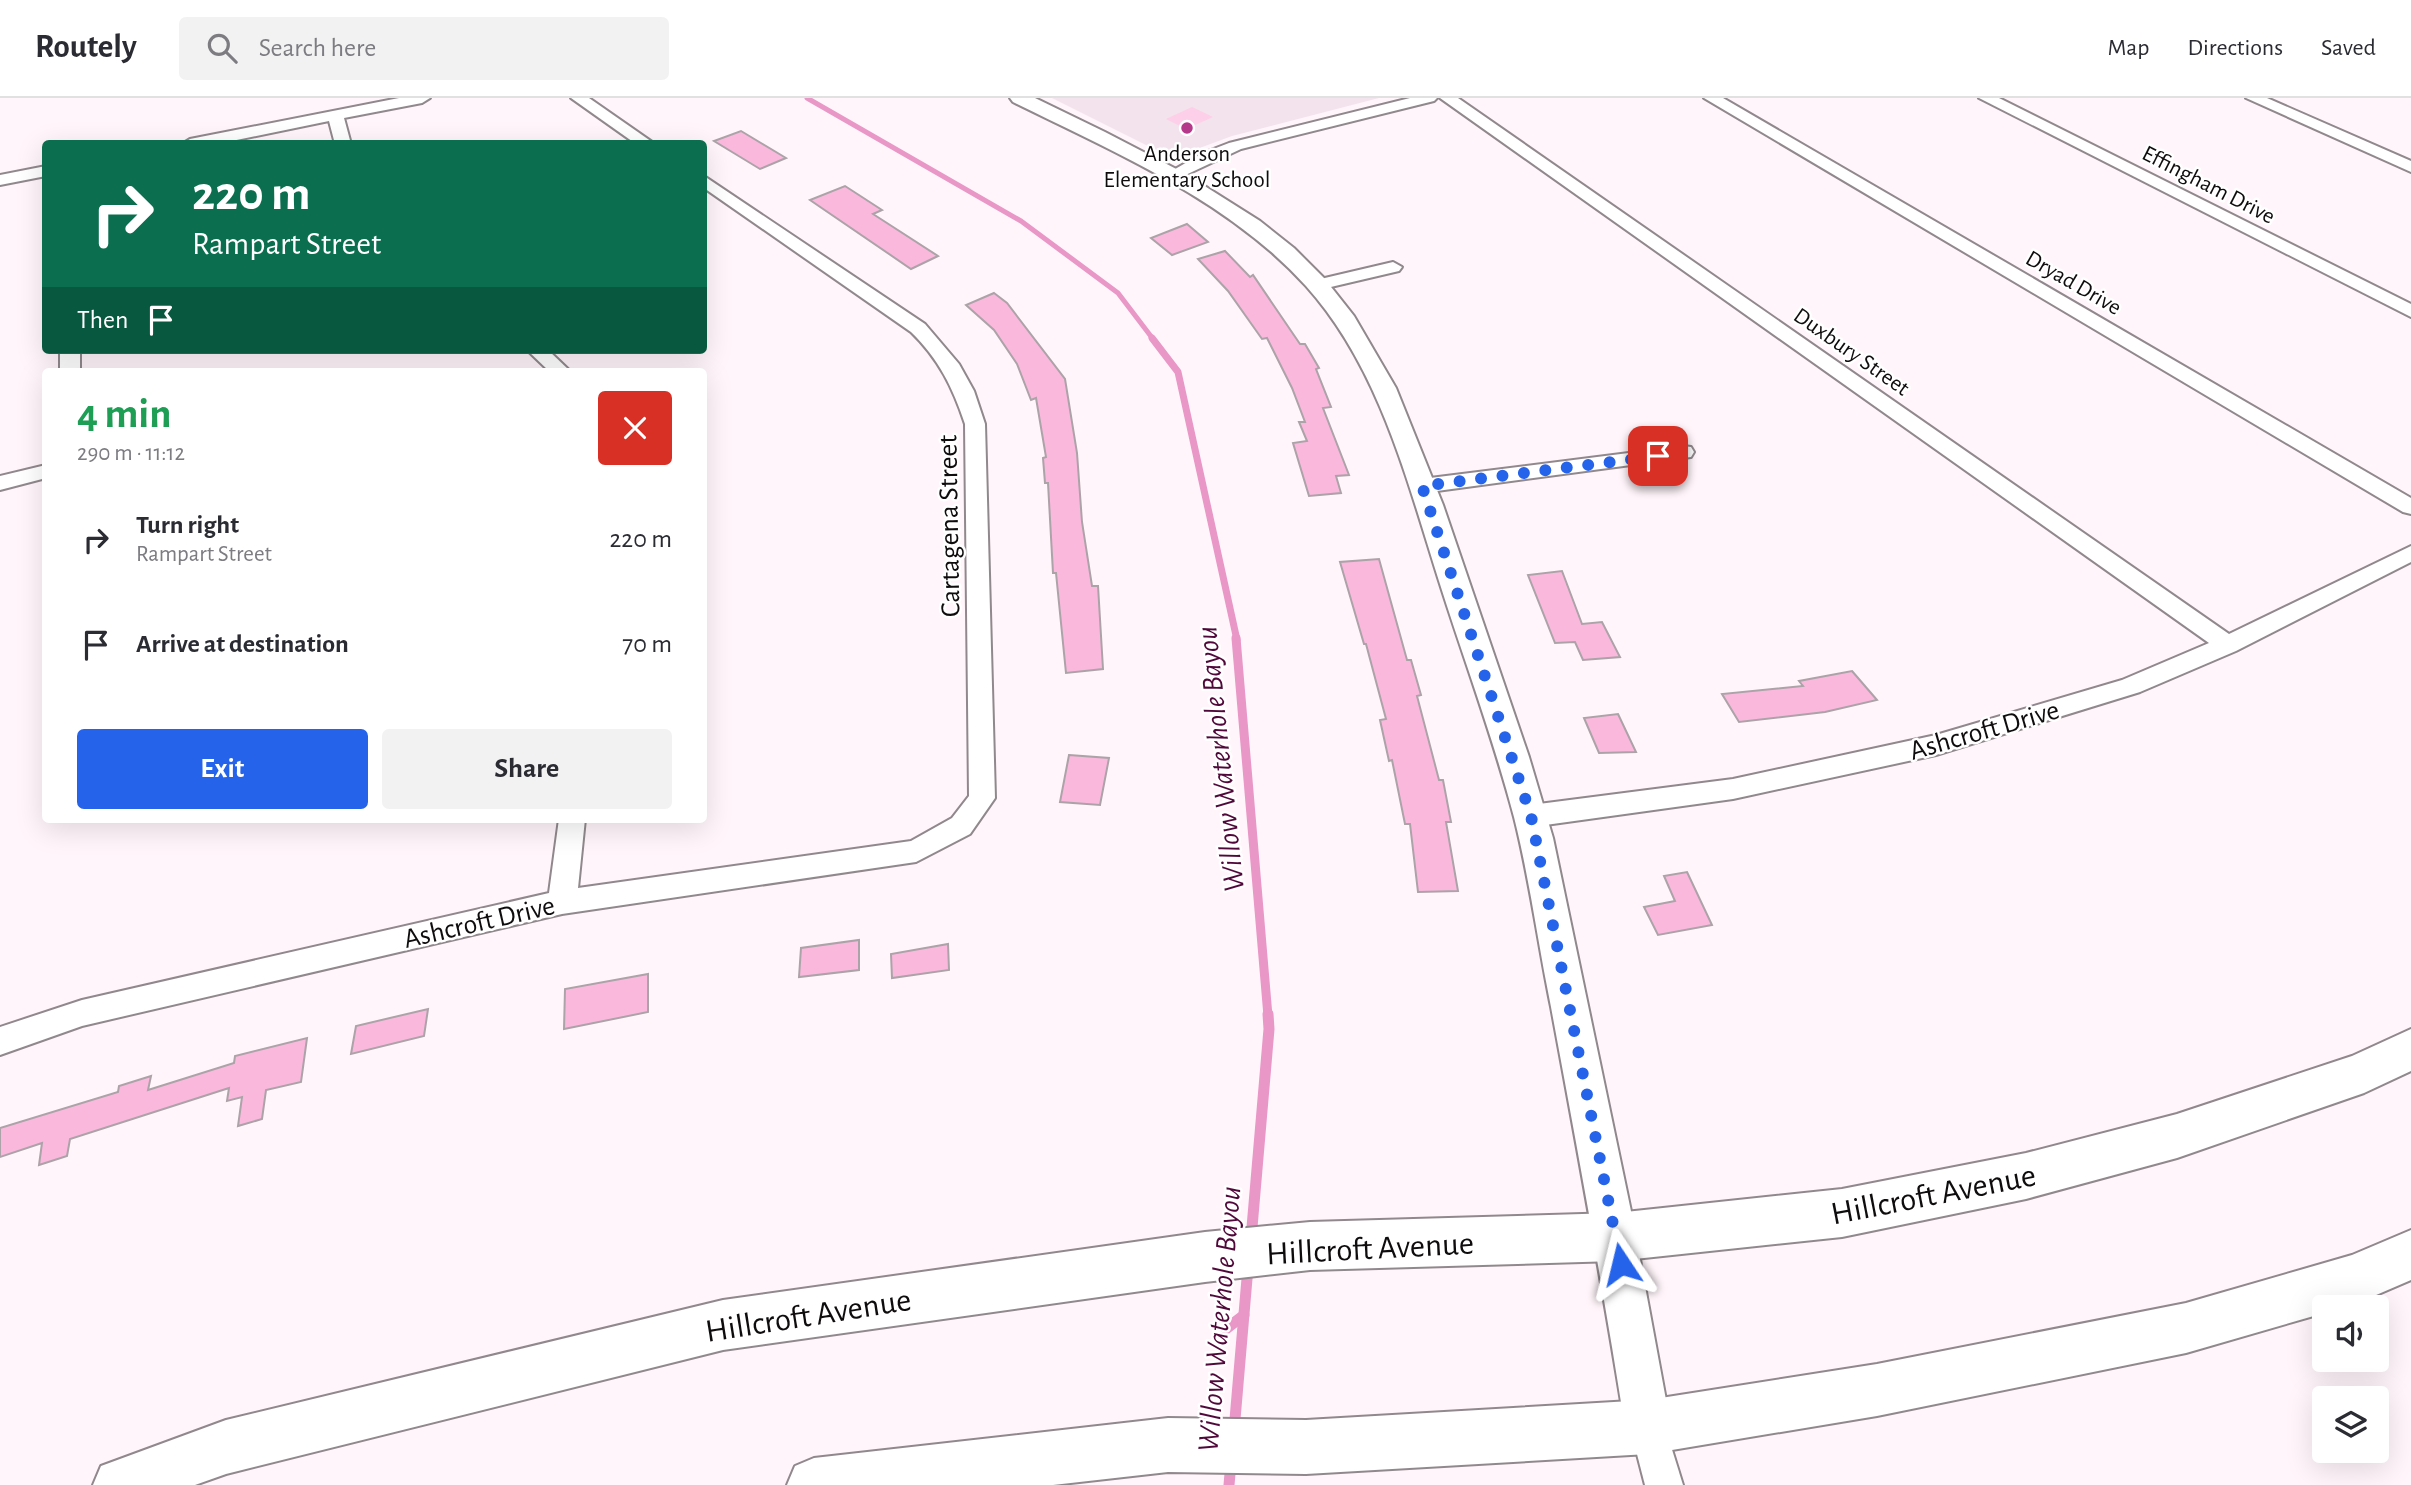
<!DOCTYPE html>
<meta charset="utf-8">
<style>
body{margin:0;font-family:"Alegreya Sans",sans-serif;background:#f2f2f3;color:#2b2b33;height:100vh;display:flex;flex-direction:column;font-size:26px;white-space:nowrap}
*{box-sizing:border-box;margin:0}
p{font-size:23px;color:#7c7c81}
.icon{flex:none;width:38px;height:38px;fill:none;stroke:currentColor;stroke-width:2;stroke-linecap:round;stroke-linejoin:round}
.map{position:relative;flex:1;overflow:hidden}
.sheet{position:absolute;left:42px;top:270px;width:665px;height:455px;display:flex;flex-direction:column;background:#fff;border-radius:7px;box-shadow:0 7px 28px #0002}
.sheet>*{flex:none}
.top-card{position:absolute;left:42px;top:42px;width:665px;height:214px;border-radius:7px;box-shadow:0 7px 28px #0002;background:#0b6e4f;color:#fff;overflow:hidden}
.controls{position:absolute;left:2312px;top:1197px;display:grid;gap:14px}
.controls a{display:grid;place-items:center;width:77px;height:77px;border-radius:7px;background:#fff;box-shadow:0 7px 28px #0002;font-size:35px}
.pin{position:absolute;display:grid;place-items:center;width:60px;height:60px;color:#fff;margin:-30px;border-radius:14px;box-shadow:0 4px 10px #0006}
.me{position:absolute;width:77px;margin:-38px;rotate:350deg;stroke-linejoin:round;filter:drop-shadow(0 0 5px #0008)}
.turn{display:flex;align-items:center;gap:24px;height:147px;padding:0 35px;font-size:32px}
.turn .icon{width:91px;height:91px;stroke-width:2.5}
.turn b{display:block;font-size:49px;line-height:60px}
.then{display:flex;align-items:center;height:66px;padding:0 35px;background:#0003;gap:14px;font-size:26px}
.round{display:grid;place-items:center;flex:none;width:74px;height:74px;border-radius:7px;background:#f2f2f3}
.headline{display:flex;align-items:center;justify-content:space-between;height:119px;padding:0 35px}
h1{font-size:42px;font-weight:600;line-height:52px;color:#1e9e55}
.button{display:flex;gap:14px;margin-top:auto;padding:14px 35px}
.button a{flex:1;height:80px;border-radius:7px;background:#2563eb;color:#fff;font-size:28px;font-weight:600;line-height:80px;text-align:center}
.button a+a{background:#f2f2f3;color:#2b2b33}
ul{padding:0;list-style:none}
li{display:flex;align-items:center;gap:21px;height:105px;padding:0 35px}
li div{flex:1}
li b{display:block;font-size:26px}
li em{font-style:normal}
header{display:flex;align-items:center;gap:42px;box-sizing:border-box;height:98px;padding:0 35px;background:#fff;border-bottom:2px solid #e1e1e2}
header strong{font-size:33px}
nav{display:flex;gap:38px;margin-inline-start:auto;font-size:24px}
.search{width:490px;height:63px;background:#f2f2f3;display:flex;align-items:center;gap:18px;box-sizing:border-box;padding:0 24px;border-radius:7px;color:#7c7c81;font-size:26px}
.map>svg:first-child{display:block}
</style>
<header>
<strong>Routely</strong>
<div class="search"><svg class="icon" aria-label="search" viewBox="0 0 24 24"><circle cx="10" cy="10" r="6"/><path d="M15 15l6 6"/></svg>Search here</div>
<nav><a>Map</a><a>Directions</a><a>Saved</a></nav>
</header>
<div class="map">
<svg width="2411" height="1387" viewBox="0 0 2411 1387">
<rect width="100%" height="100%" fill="#fff5fa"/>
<path fill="#f3e3ec" d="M 1052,0 L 1379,0 L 1232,38 L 1178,58 L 1168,58 Z"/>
<path fill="#fdcfe8" d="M 1192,9 L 1213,19 L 1186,31 L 1166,21 Z"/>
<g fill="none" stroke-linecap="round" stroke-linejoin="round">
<path stroke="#e897c6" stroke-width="5" d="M 807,0 L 1021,123 L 1118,195 L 1153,241"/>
<path stroke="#e897c6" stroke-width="7" d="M 1152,240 L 1178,274 L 1237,542"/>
<path stroke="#e897c6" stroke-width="9" d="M 1236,540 L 1268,918"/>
<g stroke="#e897c6" stroke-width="11">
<path d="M 1251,1141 L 1269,931 L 1268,916"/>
<path d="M 1226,1231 L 1244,1217"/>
<path d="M 1234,1333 L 1248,1169"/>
<path d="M 1229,1387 L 1231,1364"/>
</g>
</g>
<g fill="#fbb8dd" stroke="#aca3a8" stroke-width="2">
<path d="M 741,33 L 786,60 L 760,71 L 714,43 Z"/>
<path d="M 845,88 L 882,112 L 873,116 L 938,158 L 911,171 L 810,102 Z"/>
<path d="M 1187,126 L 1208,144 L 1172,157 L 1151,140 Z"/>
<path d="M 1225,153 L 1250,179 L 1253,177 L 1300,246 L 1305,246 L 1319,270 L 1316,271 L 1331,309 L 1323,310 L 1349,377 L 1336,378 L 1341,395 L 1309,398 L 1293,345 L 1307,343 L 1299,324 L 1305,324 L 1292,290 L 1267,240 L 1262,241 L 1228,193 L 1198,161 Z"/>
<path d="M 994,195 L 1007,205 L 1065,281 L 1077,355 L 1082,424 L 1092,488 L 1098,488 L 1103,571 L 1066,575 L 1056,475 L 1053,475 L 1048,385 L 1045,385 L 1043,360 L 1046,359 L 1036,300 L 1031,302 L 1017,266 L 994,232 L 966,207 Z"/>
<path d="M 1379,461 L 1407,562 L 1411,562 L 1421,597 L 1417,598 L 1439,682 L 1443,682 L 1451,724 L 1446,724 L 1458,793 L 1418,794 L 1410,726 L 1405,726 L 1392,662 L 1389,663 L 1380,622 L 1386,621 L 1366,546 L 1364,546 L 1340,464 Z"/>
<path d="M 1562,473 L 1582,526 L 1602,524 L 1620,559 L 1583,562 L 1575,544 L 1555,545 L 1528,477 Z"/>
<path d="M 1852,573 L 1877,602 L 1825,614 L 1739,624 L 1722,596 L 1803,588 L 1799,583 Z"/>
<path d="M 1618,616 L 1636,654 L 1599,655 L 1584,620 Z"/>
<path d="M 1069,657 L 1109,660 L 1100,707 L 1060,704 Z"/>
<path d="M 1687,774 L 1712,827 L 1658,837 L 1644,809 L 1675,803 L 1664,778 Z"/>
<path d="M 859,842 L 859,872 L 799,879 L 801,850 Z"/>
<path d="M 948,846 L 949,872 L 892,880 L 891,856 Z"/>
<path d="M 648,876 L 648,914 L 564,931 L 565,891 Z"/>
<path d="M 428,911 L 424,938 L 351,956 L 356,928 Z"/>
<path d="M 307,940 L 301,984 L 266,992 L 262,1021 L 238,1028 L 242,999 L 227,1003 L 229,990 L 70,1041 L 67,1058 L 39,1067 L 42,1045 L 0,1059 L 0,1030 L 118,994 L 119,988 L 151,978 L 148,992 L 234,965 L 235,958 Z"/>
</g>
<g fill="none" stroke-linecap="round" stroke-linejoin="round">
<defs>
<g id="minor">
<path d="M 399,0 L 430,0 L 422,5 L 344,20 L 351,46 L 335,46 L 329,23 L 217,46 L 182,46 L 190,41 Z"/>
<path d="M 571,0 L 589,0 L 655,46 L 636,46 Z"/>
<path d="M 1410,0 L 1437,0 L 1434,3 L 1241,51 L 1177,81 L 1171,83 L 1163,78 L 1203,55 L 1229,45 Z"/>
<path d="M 1440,0 L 1458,0 L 2229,536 L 2411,448 L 2411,464 L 2236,553 L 2140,594 L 1936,657 L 1733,701 L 1531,729 L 1522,725 L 1518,718 L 1522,711 L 1531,707 L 1733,681 L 1936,637 L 2122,582 L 2209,545 Z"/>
<path d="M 1704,0 L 1723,0 L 2411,400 L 2411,416 L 2403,414 Z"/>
<path d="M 1979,0 L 1999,0 L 2411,206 L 2411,219 Z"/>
<path d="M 2246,0 L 2267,0 L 2411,63 L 2411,74 Z"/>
<path d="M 46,68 L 46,78 L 0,87 L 0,77 Z"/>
<path d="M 704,78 L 925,226 L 959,266 L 974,293 L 985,326 L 995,700 L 970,736 L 916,764 L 562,816 L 82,928 L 0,957 L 0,929 L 82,902 L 549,795 L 559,721 L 585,721 L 578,790 L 911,743 L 952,720 L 969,698 L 965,326 C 953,290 939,261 911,234 L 704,90 Z"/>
<path d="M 1393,164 L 1402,169 L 1399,173 L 1318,192 L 1309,187 L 1312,183 Z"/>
<rect x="60" y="252" width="20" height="21"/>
<path d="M 527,252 L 548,252 L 570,273 L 549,273 Z"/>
<path d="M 1684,348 L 1691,349 L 1694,354 L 1691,359 L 1422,395 L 1414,393 L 1411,388 L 1414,383 L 1422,381 Z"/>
<path d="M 46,367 L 46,380 L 0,392 L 0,378 Z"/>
<path d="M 1648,1311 L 1661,1316 L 1683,1387 L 1645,1387 L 1630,1329 L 1635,1316 Z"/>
</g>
<path id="tertiary" d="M 1010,0 L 1035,0 L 1105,34 L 1184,75 L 1260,123 L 1294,150 L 1324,180 L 1354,218 L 1396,290 L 1443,407 L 1529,659 L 1553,740 L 1632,1118 L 1671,1329 L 1664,1345 L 1648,1352 L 1632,1345 L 1625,1329 C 1603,1189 1577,1049 1551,909 C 1538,846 1530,782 1514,719 C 1493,639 1464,562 1439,483 C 1407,382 1379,269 1306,188 C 1228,102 1116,55 1013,4 Z"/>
<g id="primary">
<path d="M 2411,931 L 2411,973 L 2364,995 L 2177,1060 L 2026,1101 L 1842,1139 L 1616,1163 L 1310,1172 L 1205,1184 L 723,1252 L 226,1376 L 195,1387 L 93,1387 L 101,1368 L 226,1322 L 723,1202 L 1205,1134 L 1310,1124 L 1616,1115 L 1842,1091 L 2026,1055 L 2177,1016 L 2352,958 Z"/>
<path d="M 2411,1132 L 2411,1182 L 2353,1207 L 2324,1209 L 2324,1215 L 2186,1255 L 1877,1318 L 1648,1356 L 1306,1376 L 1168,1374 L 1053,1387 L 787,1387 L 795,1368 L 814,1360 L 1168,1320 L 1306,1322 L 1648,1302 L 1877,1266 L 2186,1205 L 2352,1157 Z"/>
</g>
</defs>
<use href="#minor" stroke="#91888d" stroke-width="4"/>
<use href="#tertiary" stroke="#91888d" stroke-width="4"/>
<use href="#primary" stroke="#91888d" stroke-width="4"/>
<use href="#minor" fill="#fff" fill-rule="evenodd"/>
<use href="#tertiary" fill="#fff" fill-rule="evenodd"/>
<use href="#primary" fill="#fff" fill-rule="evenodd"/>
</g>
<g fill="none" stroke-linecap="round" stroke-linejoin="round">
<path stroke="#2563eb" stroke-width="12" stroke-dasharray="0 21.6" d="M 1621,1166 L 1531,718 L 1422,388 L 1658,358"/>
</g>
<circle fill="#b5398a" stroke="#fff" stroke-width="2.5" cx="1187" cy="30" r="7"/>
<g text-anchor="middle" stroke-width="5" stroke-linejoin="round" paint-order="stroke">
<g font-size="23" fill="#0f0c0e" stroke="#fff">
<text x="1187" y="63">Anderson<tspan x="1187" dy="26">Elementary School</tspan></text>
</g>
<g font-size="23" fill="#0f0c0e" stroke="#fff">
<text transform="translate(2209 86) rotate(27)" y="8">Effingham Drive</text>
<text transform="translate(2074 184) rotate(30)" y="8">Dryad Drive</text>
<text transform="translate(1852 253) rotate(35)" y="8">Duxbury Street</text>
</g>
<g font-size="28" fill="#0f0c0e" stroke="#fff">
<text transform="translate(948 428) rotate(-91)" y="10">Cartagena Street</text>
<text transform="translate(1984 631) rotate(-16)" y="10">Ashcroft Drive</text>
<text transform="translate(479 823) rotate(-13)" y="10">Ashcroft Drive</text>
</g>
<g font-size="30" font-style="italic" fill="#50083a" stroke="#fff">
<text transform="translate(1220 661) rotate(-96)" y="10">Willow Waterhole Bayou</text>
<text transform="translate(1219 1221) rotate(-85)" y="10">Willow Waterhole Bayou</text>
</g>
<g font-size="33" fill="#0f0c0e" stroke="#fff">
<text transform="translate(1933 1095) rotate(-11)" y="12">Hillcroft Avenue</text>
<text transform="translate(1370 1149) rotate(-3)" y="12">Hillcroft Avenue</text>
<text transform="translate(808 1216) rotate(-9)" y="12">Hillcroft Avenue</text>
</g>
</g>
</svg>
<div class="controls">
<a><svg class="icon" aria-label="sound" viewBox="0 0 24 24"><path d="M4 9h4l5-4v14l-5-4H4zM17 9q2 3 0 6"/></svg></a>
<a><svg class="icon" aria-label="layers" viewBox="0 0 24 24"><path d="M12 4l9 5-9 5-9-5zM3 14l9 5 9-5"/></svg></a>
</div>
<div class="pin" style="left:1658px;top:358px;background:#d93025"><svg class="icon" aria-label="arrive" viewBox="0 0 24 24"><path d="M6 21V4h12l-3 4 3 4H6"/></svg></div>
<svg class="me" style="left:1621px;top:1166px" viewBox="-20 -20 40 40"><path d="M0-17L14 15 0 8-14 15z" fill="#2563eb" stroke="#fff" stroke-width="4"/></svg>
<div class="top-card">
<div class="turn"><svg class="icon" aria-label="right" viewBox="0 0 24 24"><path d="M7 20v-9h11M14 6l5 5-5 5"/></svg><div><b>220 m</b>Rampart Street</div></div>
<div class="then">Then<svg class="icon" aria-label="arrive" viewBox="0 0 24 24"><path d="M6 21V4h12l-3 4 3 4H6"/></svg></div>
</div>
<section class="sheet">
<div class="headline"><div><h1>4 min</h1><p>290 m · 11:12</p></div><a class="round" style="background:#d93025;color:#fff"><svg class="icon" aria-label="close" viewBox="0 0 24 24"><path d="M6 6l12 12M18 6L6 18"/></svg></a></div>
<ul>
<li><svg class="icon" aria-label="right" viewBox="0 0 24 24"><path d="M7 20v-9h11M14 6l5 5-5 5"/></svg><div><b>Turn right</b><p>Rampart Street</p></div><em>220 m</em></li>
<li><svg class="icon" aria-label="arrive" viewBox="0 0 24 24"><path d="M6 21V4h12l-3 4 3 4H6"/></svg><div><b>Arrive at destination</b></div><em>70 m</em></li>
</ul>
<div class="button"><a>Exit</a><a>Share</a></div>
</section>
</div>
